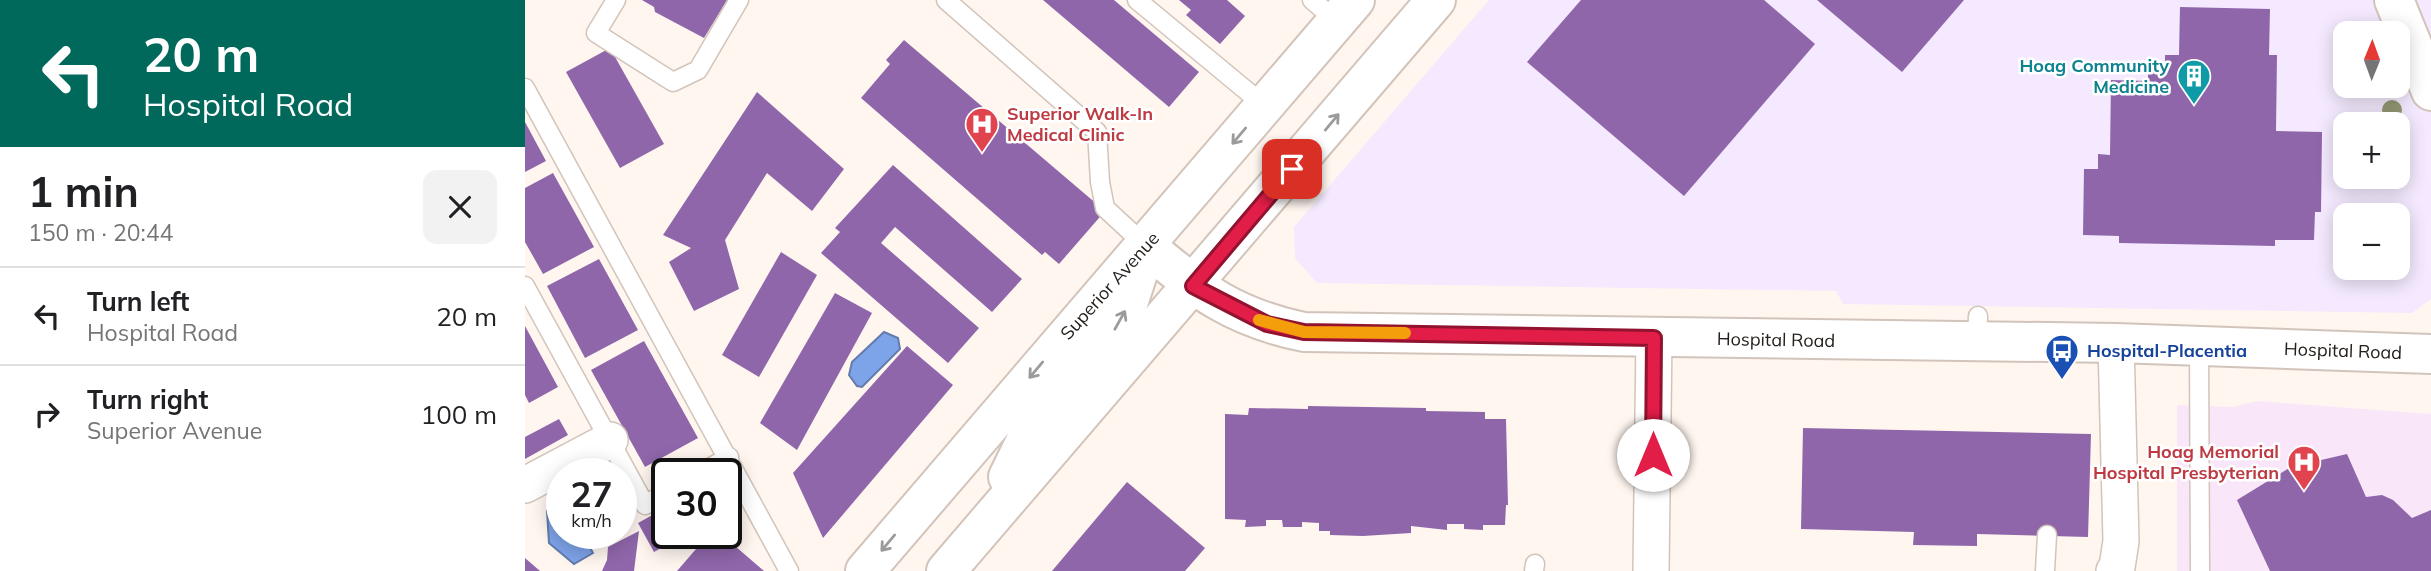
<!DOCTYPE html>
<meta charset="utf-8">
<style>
body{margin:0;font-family:Mulish,sans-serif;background:#f2f2f2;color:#202124;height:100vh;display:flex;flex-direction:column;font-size:26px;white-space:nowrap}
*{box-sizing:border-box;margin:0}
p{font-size:23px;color:#757577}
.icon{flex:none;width:38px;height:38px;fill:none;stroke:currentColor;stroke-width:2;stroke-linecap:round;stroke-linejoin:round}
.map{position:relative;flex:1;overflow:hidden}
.panel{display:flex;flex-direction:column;background:#fff;width:525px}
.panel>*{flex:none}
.guide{background:#00695c;color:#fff;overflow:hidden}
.needle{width:46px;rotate:1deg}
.buttons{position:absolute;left:1808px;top:21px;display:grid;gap:14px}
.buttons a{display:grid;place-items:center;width:77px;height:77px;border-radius:14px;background:#fff;box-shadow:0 4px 18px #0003;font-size:35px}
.speed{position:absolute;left:21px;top:458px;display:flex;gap:14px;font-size:35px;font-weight:700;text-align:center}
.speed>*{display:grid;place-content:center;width:91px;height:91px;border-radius:50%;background:#fff;box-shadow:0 4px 18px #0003;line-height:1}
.speed small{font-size:18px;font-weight:400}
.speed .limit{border:4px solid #111;border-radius:10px;background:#fff;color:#111}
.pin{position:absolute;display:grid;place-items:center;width:60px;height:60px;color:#fff;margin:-30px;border-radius:14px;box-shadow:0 4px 10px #0006}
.me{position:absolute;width:77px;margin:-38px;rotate:0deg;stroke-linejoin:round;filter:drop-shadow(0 0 5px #0008)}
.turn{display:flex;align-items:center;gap:24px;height:147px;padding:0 28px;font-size:32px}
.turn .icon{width:91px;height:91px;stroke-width:2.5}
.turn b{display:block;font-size:49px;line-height:60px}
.round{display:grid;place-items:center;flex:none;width:74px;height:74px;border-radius:14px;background:#f2f2f2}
.headline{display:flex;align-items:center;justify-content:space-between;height:119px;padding:0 28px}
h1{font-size:42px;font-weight:700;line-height:52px}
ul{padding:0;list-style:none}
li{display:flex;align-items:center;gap:21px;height:98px;padding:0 28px;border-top:2px solid #e0e0e0}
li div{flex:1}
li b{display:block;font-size:26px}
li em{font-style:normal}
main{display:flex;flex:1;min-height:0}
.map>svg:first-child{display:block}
</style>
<main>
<section class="panel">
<div class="guide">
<div class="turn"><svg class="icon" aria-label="left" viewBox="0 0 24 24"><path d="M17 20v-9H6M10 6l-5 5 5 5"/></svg><div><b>20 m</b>Hospital Road</div></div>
</div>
<div class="headline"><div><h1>1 min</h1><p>150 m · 20:44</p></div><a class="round"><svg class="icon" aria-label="close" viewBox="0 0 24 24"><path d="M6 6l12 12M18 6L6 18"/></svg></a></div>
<ul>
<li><svg class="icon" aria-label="left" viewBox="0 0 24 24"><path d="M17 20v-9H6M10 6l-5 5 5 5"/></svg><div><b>Turn left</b><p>Hospital Road</p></div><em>20 m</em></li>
<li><svg class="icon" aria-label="right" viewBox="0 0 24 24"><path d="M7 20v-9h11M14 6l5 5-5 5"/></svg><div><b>Turn right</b><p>Superior Avenue</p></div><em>100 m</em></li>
</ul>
</section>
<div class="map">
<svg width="1906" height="571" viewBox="0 0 1906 571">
<rect width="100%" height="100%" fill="#fff6f0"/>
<path fill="#f4e9fe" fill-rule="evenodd" d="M 964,0 L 1906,0 L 1906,299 L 1887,313 L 1318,304 L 1311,291 L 792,283 L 770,258 L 769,227 ZM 1820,33 L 1872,33 L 1872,86 L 1820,86 ZM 1820,124 L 1872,124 L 1872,177 L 1820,177 ZM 1820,215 L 1872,215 L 1872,268 L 1820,268 Z"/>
<path fill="#f9e7f9" d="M 1732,401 L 1906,414 L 1906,571 L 1652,571 L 1652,405 L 1708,407 Z"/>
<g fill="#7da3e9" stroke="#637cac" stroke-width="2">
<path d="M 359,332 L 373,338 L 375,349 L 337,387 L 332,386 L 324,375 L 327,362 Z"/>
<path d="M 37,503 L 37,534 L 57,534 L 68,553 L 49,564 L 24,543 L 22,511 Z"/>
</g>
<g fill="#8f66aa">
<path d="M 117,0 L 202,0 L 179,38 L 130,12 L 129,7 Z"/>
<path d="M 518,0 L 589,0 L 674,72 L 644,107 Z"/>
<path d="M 654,0 L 702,0 L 720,16 L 695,44 L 661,15 L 666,10 Z"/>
<path d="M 1056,0 L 1239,0 L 1290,44 L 1159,196 L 1002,62 Z"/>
<path d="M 1292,0 L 1439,0 L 1377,72 Z"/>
<path d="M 1655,7 L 1745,9 L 1744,55 L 1752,55 L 1751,131 L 1797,132 L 1796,212 L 1790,212 L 1789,240 L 1750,240 L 1750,246 L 1594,243 L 1594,236 L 1558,235 L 1559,169 L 1573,169 L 1573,154 L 1585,155 L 1586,80 L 1623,81 L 1623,70 L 1640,70 L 1640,55 L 1654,55 Z"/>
<path d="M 379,40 L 580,211 L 534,264 L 520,252 L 517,255 L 336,98 L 365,64 L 361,60 Z"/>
<path d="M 85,48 L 139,144 L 95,168 L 41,72 Z"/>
<path d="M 232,92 L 319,169 L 287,211 L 242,173 L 200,240 L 214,289 L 169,311 L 144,262 L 166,248 L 138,235 Z"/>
<path d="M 0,122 L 21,161 L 0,172 Z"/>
<path d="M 368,165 L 497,279 L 467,312 L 370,227 L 356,243 L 454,328 L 423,363 L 296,253 L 315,232 L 310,228 Z"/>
<path d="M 28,173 L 69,247 L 18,274 L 0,242 L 0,188 Z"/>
<path d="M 256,252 L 292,275 L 234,377 L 197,355 Z"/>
<path d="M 74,259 L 113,330 L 60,358 L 22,286 Z"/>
<path d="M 310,293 L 347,313 L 272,450 L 235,423 Z"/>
<path d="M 0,326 L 33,387 L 4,403 L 0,395 Z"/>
<path d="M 119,341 L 173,438 L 120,467 L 66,370 Z"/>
<path d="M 382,346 L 428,385 L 298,538 L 268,473 Z"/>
<path d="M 783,406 L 901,408 L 901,411 L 960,412 L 960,419 L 981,419 L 983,505 L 981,505 L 980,525 L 958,525 L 958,530 L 939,529 L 939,524 L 922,524 L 922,530 L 886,526 L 886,533 L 838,536 L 805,535 L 805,531 L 794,531 L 794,523 L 777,522 L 777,527 L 758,527 L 757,520 L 741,520 L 741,526 L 720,527 L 721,520 L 700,519 L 700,414 L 723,415 L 724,408 L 783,409 Z"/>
<path d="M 34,419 L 43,435 L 0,459 L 0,437 Z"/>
<path d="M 1278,428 L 1566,434 L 1563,537 L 1452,534 L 1452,546 L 1388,545 L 1389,532 L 1276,529 Z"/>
<path d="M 1822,454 L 1841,497 L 1857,495 L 1868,500 L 1887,518 L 1906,510 L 1906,571 L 1745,571 L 1712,500 L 1766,467 Z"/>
<path d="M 602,482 L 680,548 L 660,571 L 527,571 Z"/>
<path d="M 96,506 L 105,522 L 96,527 Z"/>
<path d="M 142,507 L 142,534 L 161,534 L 129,552 L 113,523 Z"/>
<path d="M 114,531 L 109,571 L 77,571 L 82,560 L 83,547 Z"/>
<path d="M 184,534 L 196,534 L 239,571 L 152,571 Z"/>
<path d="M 0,558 L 15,571 L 0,571 Z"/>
</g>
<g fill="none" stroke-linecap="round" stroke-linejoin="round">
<defs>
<g id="lane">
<path d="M 91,0 L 71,33 L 148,82 L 173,70 L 214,0"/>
<path d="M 421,0 L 572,132 L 575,182 L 580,208 L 621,246"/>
<path d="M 612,0 L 740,106"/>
<path d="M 787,0 L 812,21"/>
<path d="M 0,88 L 264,571"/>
<path d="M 0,286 L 120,505 L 142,492"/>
<path d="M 1452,342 L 1453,316"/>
<path d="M 1674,347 L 1675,571"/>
<path d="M 174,474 L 204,457"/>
<path d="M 1009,571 L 1010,564"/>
<path d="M 1520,571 L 1522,535"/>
</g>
<g id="street">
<path d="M 0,485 L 85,440"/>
<path d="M 1126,571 L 1129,338"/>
<path d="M 1589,571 L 1592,567 L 1596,541 L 1591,343"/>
</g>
<g id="secondary">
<path d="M 1869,0 L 1906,91"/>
<path d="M 621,246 C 673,291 710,318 779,332 L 1591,343 L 1906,354"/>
<path d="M 483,477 L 504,434 L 523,405 L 597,322 L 618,258"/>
<path d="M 340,571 L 830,0"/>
<path d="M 421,571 L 911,0"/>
</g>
</defs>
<use href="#lane" stroke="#d2c4ba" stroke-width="21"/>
<use href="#street" stroke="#d2c4ba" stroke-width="38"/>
<use href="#secondary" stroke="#d2c4ba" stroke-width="42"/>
<use href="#lane" stroke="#fff" stroke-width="18"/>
<use href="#street" stroke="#fff" stroke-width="35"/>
<use href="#secondary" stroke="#fff" stroke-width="38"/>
</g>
<circle fill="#939773" cx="1867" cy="110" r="10"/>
<defs><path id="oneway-shaft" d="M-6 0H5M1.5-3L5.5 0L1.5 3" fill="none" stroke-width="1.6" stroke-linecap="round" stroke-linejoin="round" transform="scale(1.75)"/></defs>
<g stroke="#9d9b99">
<use href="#oneway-shaft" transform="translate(807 122) rotate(-50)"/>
<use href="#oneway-shaft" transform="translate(714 136) rotate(130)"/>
<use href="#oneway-shaft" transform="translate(595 320) rotate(-61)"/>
<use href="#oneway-shaft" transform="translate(511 370) rotate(130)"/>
<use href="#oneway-shaft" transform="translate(363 543) rotate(130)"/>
</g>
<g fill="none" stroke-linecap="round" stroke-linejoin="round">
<defs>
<path id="route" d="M 767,169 L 668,286 L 742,324 L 779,332 L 1129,338 L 1128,455"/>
</defs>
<use href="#route" stroke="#92132f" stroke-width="18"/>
<use href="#route" stroke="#e11d48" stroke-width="12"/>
<path stroke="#f59e0b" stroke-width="12" d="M 734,320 L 779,332 L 880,333"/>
</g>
<defs>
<symbol id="building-pin" viewBox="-11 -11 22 30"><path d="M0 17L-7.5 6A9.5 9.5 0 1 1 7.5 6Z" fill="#0f9aa8" stroke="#fff"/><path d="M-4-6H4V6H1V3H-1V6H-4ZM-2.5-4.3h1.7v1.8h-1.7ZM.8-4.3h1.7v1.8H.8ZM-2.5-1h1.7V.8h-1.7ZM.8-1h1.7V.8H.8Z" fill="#fff"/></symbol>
<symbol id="hospital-pin" viewBox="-11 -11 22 30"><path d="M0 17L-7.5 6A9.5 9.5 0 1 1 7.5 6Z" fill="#e0444e" stroke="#fff"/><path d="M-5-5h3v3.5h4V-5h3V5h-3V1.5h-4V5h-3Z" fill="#fff"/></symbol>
<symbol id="bus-pin" viewBox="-11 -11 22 30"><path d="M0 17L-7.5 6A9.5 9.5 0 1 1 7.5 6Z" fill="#1a4fb4" stroke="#fff"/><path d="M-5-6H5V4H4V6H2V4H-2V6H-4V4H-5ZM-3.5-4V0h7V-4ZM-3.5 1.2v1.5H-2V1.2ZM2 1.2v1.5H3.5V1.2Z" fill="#fff"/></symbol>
</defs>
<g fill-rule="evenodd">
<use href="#building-pin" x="1650" y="57" width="38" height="52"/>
<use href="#hospital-pin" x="438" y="105" width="38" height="52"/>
<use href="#bus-pin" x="1518" y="332" width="38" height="52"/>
<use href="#hospital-pin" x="1760" y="443" width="38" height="52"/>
</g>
<g text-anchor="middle" stroke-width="5" stroke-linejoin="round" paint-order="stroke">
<g font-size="18" font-weight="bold" fill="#0d838f" stroke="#fff" text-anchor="end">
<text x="1644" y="72">Hoag Community<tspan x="1644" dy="21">Medicine</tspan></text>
</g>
<g font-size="18" font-weight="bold" fill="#be3a42" stroke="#fff" text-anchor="start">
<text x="482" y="120">Superior Walk-In<tspan x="482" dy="21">Medical Clinic</tspan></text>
<text x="1754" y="458" text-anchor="end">Hoag Memorial<tspan x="1754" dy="21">Hospital Presbyterian</tspan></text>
</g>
<g font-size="18" fill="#25201c" stroke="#fff">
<text transform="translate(585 286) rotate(-48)" y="6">Superior Avenue</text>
<text transform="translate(1251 340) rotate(1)" y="6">Hospital Road</text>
<text transform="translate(1818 351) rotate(2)" y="6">Hospital Road</text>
</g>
<g font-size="18" font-weight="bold" fill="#164399" stroke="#fff" text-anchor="start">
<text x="1562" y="357">Hospital-Placentia</text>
</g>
</g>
</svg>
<div class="buttons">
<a><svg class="needle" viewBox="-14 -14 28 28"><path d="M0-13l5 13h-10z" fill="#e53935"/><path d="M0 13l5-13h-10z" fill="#757577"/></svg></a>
<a>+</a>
<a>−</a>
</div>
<div class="speed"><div>27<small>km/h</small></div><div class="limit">30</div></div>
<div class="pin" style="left:767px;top:169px;background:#d93025"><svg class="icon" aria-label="arrive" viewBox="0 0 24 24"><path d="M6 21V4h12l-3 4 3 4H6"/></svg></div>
<svg class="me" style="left:1128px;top:455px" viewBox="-20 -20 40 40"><circle r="19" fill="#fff"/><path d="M0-13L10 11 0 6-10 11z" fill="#e11d48"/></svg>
</div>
</main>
